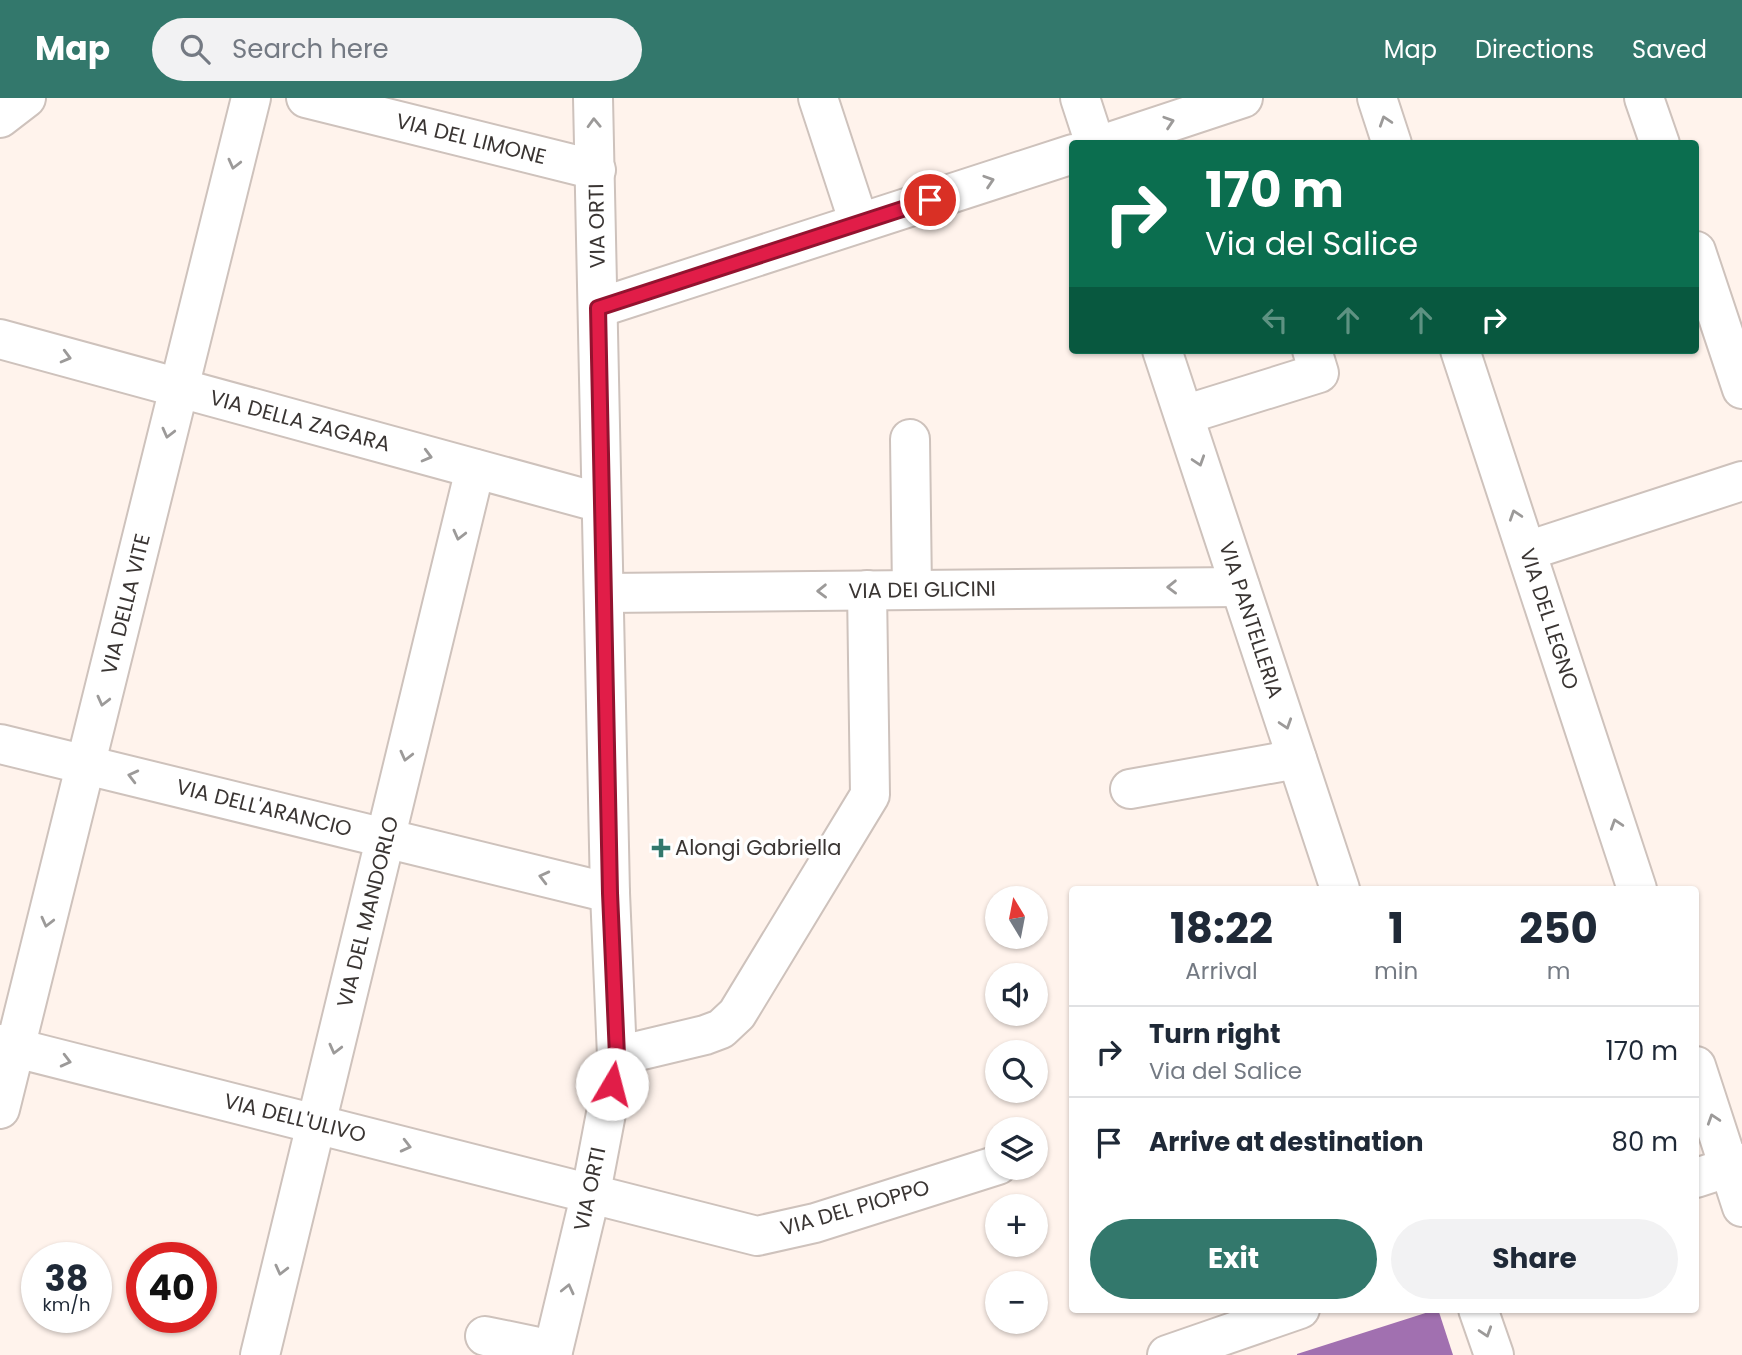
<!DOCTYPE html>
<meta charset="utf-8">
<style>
body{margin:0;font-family:Poppins,sans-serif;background:#f2f2f3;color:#1f2937;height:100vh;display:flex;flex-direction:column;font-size:26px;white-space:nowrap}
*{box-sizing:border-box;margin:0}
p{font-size:23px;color:#747a83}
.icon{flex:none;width:38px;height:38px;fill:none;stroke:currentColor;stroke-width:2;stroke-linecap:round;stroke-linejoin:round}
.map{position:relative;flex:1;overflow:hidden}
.sheet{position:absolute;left:1069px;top:788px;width:630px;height:427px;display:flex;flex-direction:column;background:#fff;border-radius:7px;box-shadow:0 2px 5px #0004}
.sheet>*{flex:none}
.banner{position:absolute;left:1069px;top:42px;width:630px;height:214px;border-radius:7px;box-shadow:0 2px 5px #0004;background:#0b6e4f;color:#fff;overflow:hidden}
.needle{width:46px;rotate:350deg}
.fabs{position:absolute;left:985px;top:788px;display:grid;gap:14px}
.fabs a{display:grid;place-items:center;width:63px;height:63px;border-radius:50%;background:#fff;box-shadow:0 2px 5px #0004;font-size:35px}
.speed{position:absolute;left:21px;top:1144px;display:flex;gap:14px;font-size:35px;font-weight:700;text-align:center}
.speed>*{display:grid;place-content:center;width:91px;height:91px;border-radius:50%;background:#fff;box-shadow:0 2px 5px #0004;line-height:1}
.speed small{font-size:18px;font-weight:400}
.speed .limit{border:10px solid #d22;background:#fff;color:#111}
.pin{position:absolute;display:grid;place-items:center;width:60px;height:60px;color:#fff;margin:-30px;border:4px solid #fff;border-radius:50%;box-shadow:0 2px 7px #0007}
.me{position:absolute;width:77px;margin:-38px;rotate:8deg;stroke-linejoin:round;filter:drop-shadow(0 0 5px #0008)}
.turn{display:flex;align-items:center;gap:24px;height:147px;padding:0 21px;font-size:32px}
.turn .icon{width:91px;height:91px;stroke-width:2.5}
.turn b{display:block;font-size:49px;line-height:60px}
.lanes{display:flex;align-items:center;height:66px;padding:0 21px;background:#0003;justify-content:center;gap:35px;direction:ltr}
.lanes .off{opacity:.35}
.eta{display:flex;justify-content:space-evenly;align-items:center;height:119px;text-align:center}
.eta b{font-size:42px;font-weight:700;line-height:49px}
.action{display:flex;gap:14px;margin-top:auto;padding:14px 21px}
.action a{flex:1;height:80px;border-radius:42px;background:#33786c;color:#fff;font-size:28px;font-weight:700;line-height:80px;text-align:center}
.action a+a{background:#f2f2f3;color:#1f2937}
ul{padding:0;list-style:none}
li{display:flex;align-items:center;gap:21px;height:91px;padding:0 21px;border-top:2px solid #e0e1e3}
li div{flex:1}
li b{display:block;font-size:26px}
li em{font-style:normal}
header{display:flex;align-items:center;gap:42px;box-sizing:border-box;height:98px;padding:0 35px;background:#33786c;color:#fff}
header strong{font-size:33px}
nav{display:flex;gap:38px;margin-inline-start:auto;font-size:24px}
.search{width:490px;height:63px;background:#f2f2f3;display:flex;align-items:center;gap:18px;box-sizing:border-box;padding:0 24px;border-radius:38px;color:#747a83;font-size:26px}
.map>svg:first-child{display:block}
</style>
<header>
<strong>Map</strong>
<div class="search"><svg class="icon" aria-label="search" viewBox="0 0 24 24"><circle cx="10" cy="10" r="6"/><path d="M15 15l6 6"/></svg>Search here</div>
<nav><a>Map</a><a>Directions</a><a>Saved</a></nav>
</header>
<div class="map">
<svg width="1742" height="1257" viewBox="0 0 1742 1257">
<rect width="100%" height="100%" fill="#fff3ec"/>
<path fill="#a170b0" d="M 1438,1211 L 1453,1257 L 1297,1257 L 1297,1256 Z"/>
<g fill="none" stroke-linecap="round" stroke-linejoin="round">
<defs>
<g id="minor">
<path d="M 306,0 L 596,72"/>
<path d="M 818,0 L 859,125"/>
<path d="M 1080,0 L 1095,46"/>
<path d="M 1377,0 L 1392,46"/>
<path d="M 1644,0 L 1660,46"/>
<path d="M 0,20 L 26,0"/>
<path d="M 1104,46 L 1243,0"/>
<path d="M 1696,153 L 1742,291"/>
<path d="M 598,210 L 1073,56"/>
<path d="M 0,241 L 601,405"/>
<path d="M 1162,252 L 1340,791"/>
<path d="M 1460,252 L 1637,791"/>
<path d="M 1184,317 L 1319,275 L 1312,252"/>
<path d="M 910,341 L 912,492"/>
<path d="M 1527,453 L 1742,383"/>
<path d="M 605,495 L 1240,489"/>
<path d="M 0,646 L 610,795"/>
<path d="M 1130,691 L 1297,661"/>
<path d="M 0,946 L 757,1138 L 815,1125 L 998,1067"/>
<path d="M 617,958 L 705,937 L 721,931 L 737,916 L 870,697 L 867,492"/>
<path d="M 1696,968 L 1742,1109"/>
<path d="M 0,1011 L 251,0"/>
<path d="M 1696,1080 L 1742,1065"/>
<path d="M 1478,1211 L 1494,1257"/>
<path d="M 485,1238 L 553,1252"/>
<path d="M 260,1257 L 475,371"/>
<path d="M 552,1257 L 591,1094 L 617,958 L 610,795 L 593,0"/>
<path d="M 1167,1257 L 1300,1211"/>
</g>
</defs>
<use href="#minor" stroke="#cec2bc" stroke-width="42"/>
<use href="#minor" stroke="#fff" stroke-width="38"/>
</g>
<defs><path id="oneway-chevron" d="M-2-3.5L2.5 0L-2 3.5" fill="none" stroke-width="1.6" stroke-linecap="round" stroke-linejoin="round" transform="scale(1.75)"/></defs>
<g stroke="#9c9a99">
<use href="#oneway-chevron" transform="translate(1385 23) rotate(-108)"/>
<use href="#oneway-chevron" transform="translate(1169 24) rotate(-18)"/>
<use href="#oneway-chevron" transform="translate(594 25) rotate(-92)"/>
<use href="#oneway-chevron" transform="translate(234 66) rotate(104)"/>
<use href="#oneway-chevron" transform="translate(989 83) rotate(-18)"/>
<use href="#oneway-chevron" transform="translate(66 259) rotate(15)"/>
<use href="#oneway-chevron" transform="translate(168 335) rotate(104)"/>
<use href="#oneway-chevron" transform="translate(427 358) rotate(15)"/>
<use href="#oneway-chevron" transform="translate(1199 363) rotate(72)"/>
<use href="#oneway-chevron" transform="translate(1515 417) rotate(-108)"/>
<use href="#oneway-chevron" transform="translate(459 437) rotate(104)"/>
<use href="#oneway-chevron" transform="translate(1172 489) rotate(179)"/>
<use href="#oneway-chevron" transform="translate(822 493) rotate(179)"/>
<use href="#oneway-chevron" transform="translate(103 603) rotate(104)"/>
<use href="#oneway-chevron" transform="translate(1286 626) rotate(72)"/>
<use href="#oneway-chevron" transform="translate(406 658) rotate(104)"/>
<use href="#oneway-chevron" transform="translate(133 678) rotate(-166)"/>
<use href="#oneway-chevron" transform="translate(1616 726) rotate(-108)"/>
<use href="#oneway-chevron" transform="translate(544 779) rotate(-166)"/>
<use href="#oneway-chevron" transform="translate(47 824) rotate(104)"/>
<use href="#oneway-chevron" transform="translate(335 951) rotate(104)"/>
<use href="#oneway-chevron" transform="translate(66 963) rotate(14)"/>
<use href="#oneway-chevron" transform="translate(1713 1021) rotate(-108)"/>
<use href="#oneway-chevron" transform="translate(406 1048) rotate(14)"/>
<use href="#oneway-chevron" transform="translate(281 1172) rotate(104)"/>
<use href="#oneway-chevron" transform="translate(568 1191) rotate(-77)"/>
<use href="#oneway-chevron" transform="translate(1486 1234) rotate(72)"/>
</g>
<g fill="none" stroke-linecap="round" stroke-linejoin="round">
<defs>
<path id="route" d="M 612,986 L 617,958 L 610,795 L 598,210 L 930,102"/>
</defs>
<use href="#route" stroke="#92132f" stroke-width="18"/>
<use href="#route" stroke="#e11d48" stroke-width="12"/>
</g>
<path fill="#33786c" stroke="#fff" stroke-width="2.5" d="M657.5 739.5h7v7h7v7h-7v7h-7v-7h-7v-7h7z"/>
<g text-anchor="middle" stroke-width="7" stroke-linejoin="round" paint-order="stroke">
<g font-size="21" fill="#3a3533" stroke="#fff">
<text transform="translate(471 41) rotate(14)" y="7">VIA DEL LIMONE</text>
<text transform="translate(597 128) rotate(-91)" y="7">VIA ORTI</text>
<text transform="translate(300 323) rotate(15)" y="7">VIA DELLA ZAGARA</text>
<text transform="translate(922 492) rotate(-1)" y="7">VIA DEI GLICINI</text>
<text transform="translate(126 506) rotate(-76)" y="7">VIA DELLA VITE</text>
<text transform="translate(1549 521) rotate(72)" y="7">VIA DEL LEGNO</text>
<text transform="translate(1251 522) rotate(72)" y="7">VIA PANTELLERIA</text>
<text transform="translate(264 710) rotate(14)" y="7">VIA DELL'ARANCIO</text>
<text transform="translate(368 814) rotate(-76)" y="7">VIA DEL MANDORLO</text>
<text transform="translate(295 1020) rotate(14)" y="7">VIA DELL'ULIVO</text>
<text transform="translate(590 1091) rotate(-78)" y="7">VIA ORTI</text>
<text transform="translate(855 1110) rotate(-16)" y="7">VIA DEL PIOPPO</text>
</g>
<g font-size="21" fill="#3a3533" stroke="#fff" text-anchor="start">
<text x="675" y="757">Alongi Gabriella</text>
</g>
</g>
</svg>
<div class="fabs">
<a><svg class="needle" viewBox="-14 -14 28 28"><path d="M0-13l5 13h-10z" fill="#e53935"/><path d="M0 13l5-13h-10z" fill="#747a83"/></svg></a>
<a><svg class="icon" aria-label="sound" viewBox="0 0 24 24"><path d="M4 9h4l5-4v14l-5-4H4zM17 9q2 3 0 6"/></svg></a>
<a><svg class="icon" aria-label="search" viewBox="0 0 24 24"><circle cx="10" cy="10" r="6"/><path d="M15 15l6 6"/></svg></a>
<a><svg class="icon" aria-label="layers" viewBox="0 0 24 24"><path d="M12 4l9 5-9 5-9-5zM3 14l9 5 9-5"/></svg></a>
<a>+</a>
<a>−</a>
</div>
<div class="speed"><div>38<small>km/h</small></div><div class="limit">40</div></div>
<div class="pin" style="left:930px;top:102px;background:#d93025"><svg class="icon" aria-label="arrive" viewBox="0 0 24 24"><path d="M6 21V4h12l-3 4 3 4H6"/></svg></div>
<svg class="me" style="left:612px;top:986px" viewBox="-20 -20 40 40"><circle r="19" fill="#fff"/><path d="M0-13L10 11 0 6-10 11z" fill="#e11d48"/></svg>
<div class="banner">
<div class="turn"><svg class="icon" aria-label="right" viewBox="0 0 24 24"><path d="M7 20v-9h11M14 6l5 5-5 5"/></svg><div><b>170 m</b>Via del Salice</div></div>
<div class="lanes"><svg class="icon off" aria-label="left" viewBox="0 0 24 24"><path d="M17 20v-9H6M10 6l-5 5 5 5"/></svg><svg class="icon off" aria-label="ahead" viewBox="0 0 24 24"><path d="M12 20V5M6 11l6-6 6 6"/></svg><svg class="icon off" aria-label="ahead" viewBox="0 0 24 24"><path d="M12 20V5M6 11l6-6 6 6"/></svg><svg class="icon" aria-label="right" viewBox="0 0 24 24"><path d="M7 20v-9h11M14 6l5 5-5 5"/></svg></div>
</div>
<section class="sheet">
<div class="eta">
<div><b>18:22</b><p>Arrival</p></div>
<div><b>1</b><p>min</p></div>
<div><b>250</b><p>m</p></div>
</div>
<ul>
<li><svg class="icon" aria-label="right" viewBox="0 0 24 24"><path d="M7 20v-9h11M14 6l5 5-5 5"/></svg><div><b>Turn right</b><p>Via del Salice</p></div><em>170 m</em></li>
<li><svg class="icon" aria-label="arrive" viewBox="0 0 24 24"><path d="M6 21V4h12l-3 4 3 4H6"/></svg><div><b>Arrive at destination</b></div><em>80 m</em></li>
</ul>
<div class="action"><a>Exit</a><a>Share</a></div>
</section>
</div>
